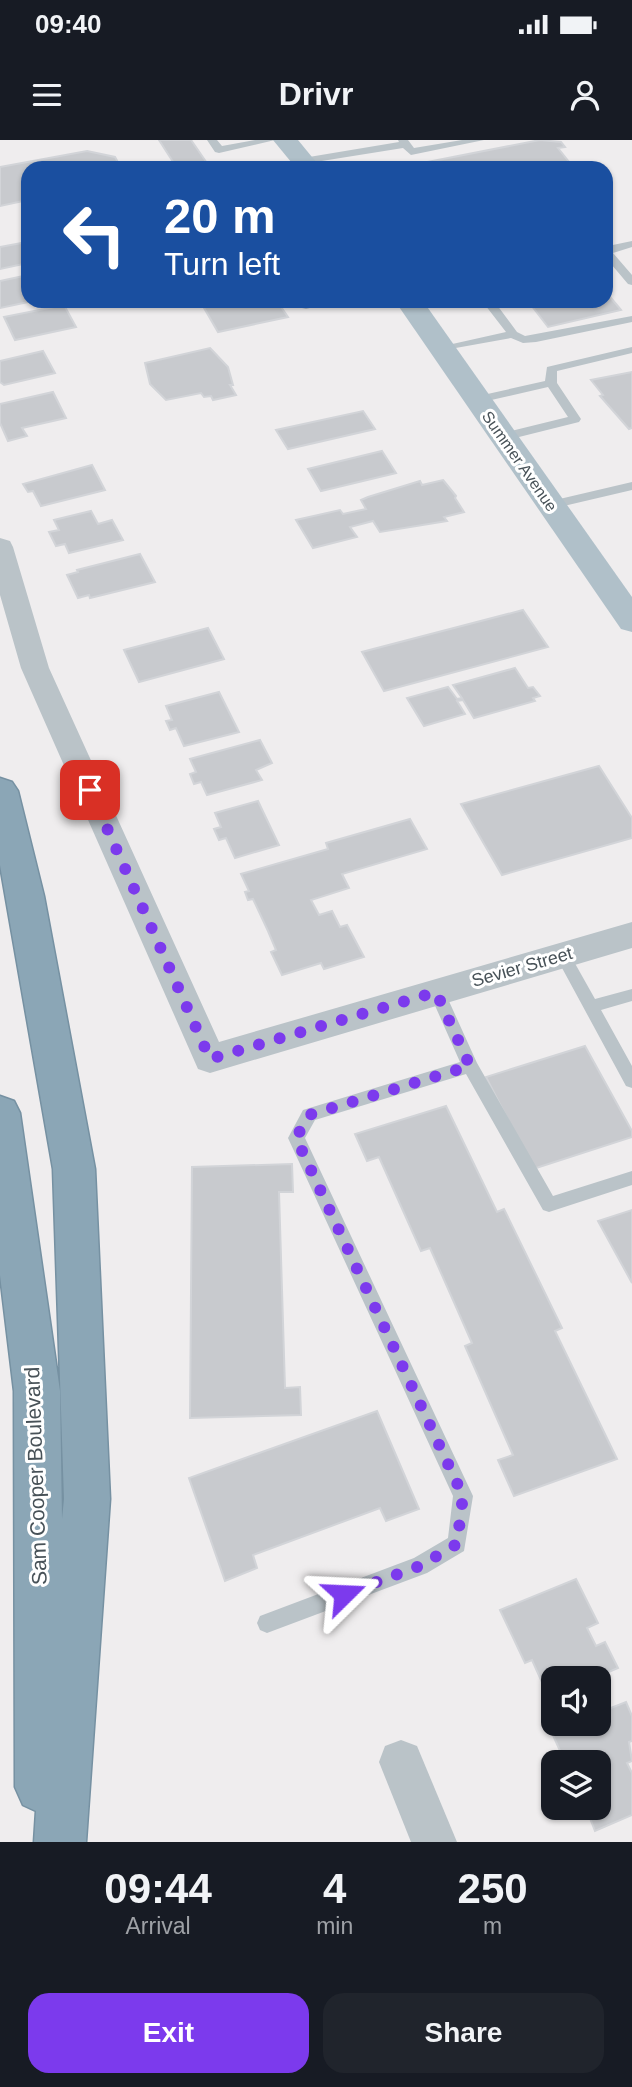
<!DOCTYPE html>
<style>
body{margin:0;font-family:Helvetica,sans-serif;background:#20242c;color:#f1f3f6;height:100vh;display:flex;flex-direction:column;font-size:26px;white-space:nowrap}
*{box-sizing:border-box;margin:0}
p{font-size:23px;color:#9ea1a6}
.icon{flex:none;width:38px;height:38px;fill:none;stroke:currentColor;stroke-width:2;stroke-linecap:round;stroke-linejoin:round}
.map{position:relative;height:1702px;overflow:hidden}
.sheet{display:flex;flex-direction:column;background:#171b24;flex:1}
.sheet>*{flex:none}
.guide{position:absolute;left:21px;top:21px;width:592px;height:147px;border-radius:21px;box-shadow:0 2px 5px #0004;background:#1a4fa0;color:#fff;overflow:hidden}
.buttons{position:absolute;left:541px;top:1526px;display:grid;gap:14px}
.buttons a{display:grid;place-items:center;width:70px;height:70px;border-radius:14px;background:#171b24;box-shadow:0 2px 5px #0004;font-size:35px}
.pin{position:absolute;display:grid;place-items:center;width:60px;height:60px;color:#fff;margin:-30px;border-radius:14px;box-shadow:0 4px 10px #0006}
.me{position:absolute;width:77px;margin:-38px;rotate:69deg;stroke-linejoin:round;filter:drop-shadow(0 0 5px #0008)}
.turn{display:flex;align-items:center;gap:24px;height:147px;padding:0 28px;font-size:32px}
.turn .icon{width:91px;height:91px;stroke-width:2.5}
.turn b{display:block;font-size:49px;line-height:60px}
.eta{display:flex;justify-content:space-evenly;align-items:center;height:119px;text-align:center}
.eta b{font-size:42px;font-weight:700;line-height:49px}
.action{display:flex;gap:14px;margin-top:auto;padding:14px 28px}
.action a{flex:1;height:80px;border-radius:21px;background:#7c3aed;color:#fff;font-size:28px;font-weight:700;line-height:80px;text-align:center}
.action a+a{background:#20242c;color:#f1f3f6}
.status{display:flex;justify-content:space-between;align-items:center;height:49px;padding:0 35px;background:#171b24;direction:ltr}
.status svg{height:19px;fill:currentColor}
header{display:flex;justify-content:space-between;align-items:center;height:91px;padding:0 28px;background:#171b24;font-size:32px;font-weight:700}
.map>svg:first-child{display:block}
</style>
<div class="status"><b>09:40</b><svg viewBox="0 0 49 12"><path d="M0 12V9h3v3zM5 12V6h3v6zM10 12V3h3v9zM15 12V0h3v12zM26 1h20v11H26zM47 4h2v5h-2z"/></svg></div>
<header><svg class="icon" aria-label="menu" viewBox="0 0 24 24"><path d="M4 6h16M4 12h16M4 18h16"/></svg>Drivr<svg class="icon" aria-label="person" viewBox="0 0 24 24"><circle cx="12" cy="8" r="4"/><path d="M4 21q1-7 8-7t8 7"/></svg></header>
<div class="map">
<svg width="632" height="1702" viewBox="0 0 632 1702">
<rect width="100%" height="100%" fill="#efedee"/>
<g fill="#c8cace" stroke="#d2d4d8" stroke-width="2">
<path d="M 159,0 L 191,0 L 209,26 L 177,28 Z"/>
<path d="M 540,0 L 561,2 L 565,7 L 558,8 L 573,27 L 402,27 Z"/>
<path d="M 87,11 L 115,17 L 121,28 L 28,28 L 28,60 L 0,66 L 0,27 Z"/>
<path d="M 27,102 L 28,123 L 0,129 L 0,107 Z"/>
<path d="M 28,135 L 28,161 L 33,161 L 0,168 L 0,141 Z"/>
<path d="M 606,152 L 621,170 L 548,187 L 528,161 L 606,161 Z"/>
<path d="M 200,161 L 277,161 L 288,177 L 218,192 Z"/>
<path d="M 64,165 L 76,187 L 15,200 L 4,177 Z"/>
<path d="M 210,208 L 228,227 L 233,245 L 230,245 L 236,255 L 213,260 L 211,256 L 204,257 L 201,253 L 166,260 L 150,244 L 145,223 Z"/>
<path d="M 43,211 L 55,233 L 4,245 L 0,242 L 0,221 Z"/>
<path d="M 632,232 L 632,288 L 629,289 L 600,256 L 603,255 L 591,240 Z"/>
<path d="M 53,252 L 66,278 L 22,288 L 27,296 L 8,301 L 0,283 L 0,264 Z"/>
<path d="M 363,271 L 375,289 L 288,309 L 276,290 Z"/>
<path d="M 382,311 L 396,333 L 321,351 L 308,329 Z"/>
<path d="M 92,325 L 105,350 L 41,366 L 33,351 L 28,352 L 23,344 Z"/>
<path d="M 443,340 L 456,356 L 455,358 L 464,372 L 444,377 L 447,381 L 380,392 L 373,381 L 350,387 L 357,397 L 313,408 L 296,380 L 340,370 L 343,374 L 366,369 L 361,360 L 368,357 L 420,341 L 422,345 Z"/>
<path d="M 91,371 L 98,384 L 112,380 L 123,400 L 69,413 L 65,404 L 56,406 L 49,392 L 59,390 L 54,380 Z"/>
<path d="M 140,414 L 155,442 L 90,458 L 89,455 L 78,458 L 67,435 L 78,432 L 77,430 Z"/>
<path d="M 523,470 L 548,507 L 384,551 L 362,512 Z"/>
<path d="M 208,488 L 224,519 L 139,542 L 124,510 Z"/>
<path d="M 515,528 L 528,548 L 533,547 L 540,556 L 533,558 L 535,561 L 474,578 L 463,560 L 457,561 L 465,574 L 424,586 L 407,558 L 448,547 L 457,559 L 462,558 L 453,545 Z"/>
<path d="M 219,552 L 239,592 L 184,606 L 176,588 L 170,590 L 166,581 L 172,580 L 166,566 Z"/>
<path d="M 260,600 L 272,623 L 256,630 L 262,640 L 207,655 L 201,642 L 194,644 L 190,634 L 196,632 L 190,619 Z"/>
<path d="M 599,626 L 632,678 L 632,698 L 502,735 L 461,664 Z"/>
<path d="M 258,661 L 279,705 L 235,718 L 226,698 L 219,700 L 214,689 L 221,687 L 215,673 Z"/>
<path d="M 410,679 L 427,709 L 342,734 L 349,748 L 311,760 L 319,775 L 332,771 L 340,787 L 347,785 L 364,817 L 324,829 L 321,823 L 282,835 L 271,812 L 276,810 L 268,791 L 253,759 L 248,760 L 245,752 L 249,751 L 241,734 L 328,709 L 326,703 Z"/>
<path d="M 585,906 L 632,991 L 632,997 L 533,1029 L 486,937 Z"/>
<path d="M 446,966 L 497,1072 L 504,1069 L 562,1188 L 555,1191 L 617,1319 L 514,1356 L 498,1320 L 513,1315 L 465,1206 L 472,1203 L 430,1108 L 421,1111 L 379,1017 L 367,1021 L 355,994 Z"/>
<path d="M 292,1024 L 293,1052 L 279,1052 L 285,1248 L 300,1247 L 301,1275 L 190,1278 L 192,1027 Z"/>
<path d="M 632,1070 L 632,1143 L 598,1081 Z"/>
<path d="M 377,1271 L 419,1369 L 386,1381 L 380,1368 L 253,1415 L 257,1428 L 225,1441 L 189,1338 Z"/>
<path d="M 576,1439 L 598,1483 L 587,1488 L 596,1506 L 605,1502 L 618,1528 L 595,1538 L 553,1538 L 553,1556 L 549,1558 L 532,1520 L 525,1523 L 500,1470 Z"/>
<path d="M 626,1562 L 632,1576 L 632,1601 L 629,1602 L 632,1621 L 627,1623 L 632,1633 L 632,1675 L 595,1691 L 586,1668 L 598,1668 L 598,1622 L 565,1622 L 552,1593 L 574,1584 L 598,1584 L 598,1573 Z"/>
</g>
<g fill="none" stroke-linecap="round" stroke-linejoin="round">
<defs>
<path id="highway" d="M 0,638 L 12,642 L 18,651 L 44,756 L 95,1029 L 110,1359 L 86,1702 L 34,1702 L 36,1671 L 23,1665 L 15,1647 L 14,1251 L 0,1135 L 0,956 L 14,961 L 20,973 L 60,1251 L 62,1379 L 64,1359 L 53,1029 L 0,725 Z"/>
</defs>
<use href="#highway" stroke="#7691a2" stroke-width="3"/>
<g fill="#bac3c8" fill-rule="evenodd">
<path d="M 207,0 L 217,0 L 222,6 L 255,0 L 275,0 L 219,13 L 215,12 Z"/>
<path d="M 398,0 L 408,0 L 414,8 L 462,0 L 484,0 L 411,15 L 403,8 L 303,24 L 298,21 L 303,18 L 399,2 Z"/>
<path d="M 632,101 L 632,107 L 613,113 L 632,135 L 632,145 L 628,144 L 606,118 L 606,108 L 608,106 Z"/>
<path d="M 298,161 L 337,161 L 306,169 L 302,168 Z"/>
<path d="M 482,161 L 494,161 L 517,192 L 525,196 L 632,176 L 632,182 L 536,202 L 523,203 L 511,198 L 439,211 L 439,207 L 506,192 Z"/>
<path d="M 632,207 L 632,213 L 557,231 L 557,243 L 581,279 L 579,282 L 503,301 L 499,300 L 499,294 L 568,277 L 548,247 L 478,263 L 472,259 L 474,257 L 545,241 L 547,227 Z"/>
<path d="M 632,342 L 632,350 L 551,369 L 545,365 L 551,361 Z"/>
<path d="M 563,809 L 568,811 L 595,859 L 632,849 L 632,861 L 601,870 L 632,926 L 632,948 L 626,946 L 555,815 L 558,811 Z"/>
<path d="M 437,846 L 443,848 L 477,923 L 553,1056 L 632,1031 L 632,1045 L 549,1072 L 543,1070 L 466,934 L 315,980 L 305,998 L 473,1356 L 464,1411 L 427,1433 L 267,1493 L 260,1490 L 257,1483 L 260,1476 L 414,1418 L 448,1398 L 453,1356 L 288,998 L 303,970 L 460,922 L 429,852 L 431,848 Z"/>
</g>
<g fill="#bac3c8" fill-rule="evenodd">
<path d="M 0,398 L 10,401 L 13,407 L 49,528 L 219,902 L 632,782 L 632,808 L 210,933 L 198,929 L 21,528 L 0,455 Z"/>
<path d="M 401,1600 L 417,1606 L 457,1702 L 411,1702 L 379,1622 L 385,1606 Z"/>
</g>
<g fill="#b0c0c9" fill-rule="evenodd">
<path d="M 273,0 L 298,0 L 321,28 L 296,28 Z"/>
<path d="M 395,161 L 423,161 L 632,457 L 632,492 L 621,489 Z"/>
</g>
<use href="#highway" fill="#8ba6b6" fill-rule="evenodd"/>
</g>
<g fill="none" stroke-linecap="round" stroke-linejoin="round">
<path stroke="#7c3aed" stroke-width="12" stroke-dasharray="0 21.6" d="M 90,650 L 210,919 L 436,852 L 470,926 L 309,975 L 296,998 L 463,1356 L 457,1404 L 420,1426 L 344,1454"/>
</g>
<g text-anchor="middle" stroke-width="6" stroke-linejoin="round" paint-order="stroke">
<g font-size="16" fill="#485258" stroke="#fff">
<text transform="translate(520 321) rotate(55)" y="6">Summer Avenue</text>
</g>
<g font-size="18" fill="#485258" stroke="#fff">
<text transform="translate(522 827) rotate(-16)" y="6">Sevier Street</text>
</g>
<g font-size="21" fill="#485258" stroke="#fff">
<text transform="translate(36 1336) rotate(-92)" y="7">Sam Cooper Boulevard</text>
</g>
</g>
</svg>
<div class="buttons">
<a><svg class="icon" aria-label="sound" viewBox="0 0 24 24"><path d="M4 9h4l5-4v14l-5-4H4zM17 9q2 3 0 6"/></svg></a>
<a><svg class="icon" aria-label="layers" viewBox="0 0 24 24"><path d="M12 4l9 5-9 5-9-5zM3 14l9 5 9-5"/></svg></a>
</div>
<div class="pin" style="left:90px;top:650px;background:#d93025"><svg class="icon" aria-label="arrive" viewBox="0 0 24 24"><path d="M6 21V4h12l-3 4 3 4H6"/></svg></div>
<svg class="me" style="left:344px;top:1454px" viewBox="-20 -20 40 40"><path d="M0-17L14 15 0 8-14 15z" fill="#7c3aed" stroke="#fff" stroke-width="4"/></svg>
<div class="guide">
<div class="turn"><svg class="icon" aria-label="left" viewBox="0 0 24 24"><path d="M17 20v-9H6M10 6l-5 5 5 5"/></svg><div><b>20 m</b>Turn left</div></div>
</div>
</div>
<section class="sheet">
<div class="eta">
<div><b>09:44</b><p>Arrival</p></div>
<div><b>4</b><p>min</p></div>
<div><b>250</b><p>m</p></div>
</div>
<div class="action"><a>Exit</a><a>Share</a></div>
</section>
